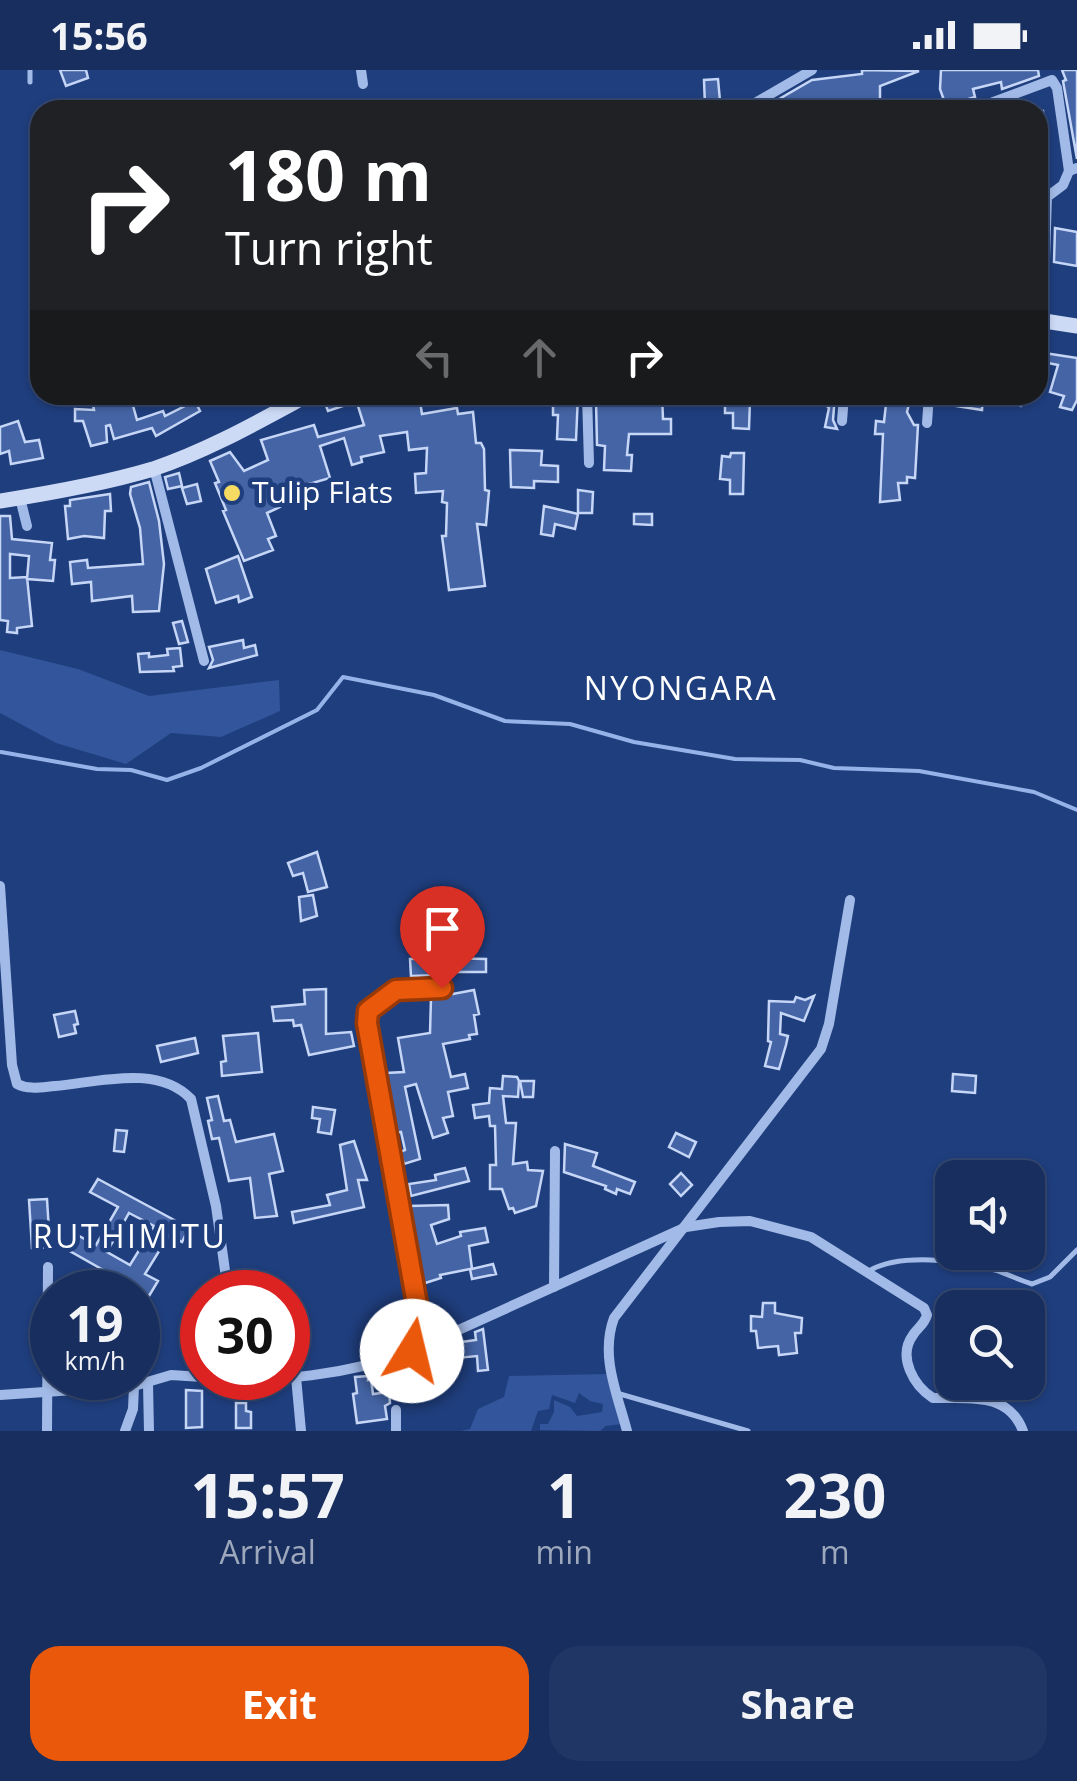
<!DOCTYPE html>
<style>
body{margin:0;font-family:"Open Sans",sans-serif;background:#203664;color:#f1f3f6;height:100vh;display:flex;flex-direction:column;font-size:38px;white-space:nowrap}
*{box-sizing:border-box;margin:0}
p{font-size:32px;color:#9ea8bc}
.icon{flex:none;width:55px;height:55px;fill:none;stroke:currentColor;stroke-width:2;stroke-linecap:round;stroke-linejoin:round}
.map{position:relative;height:1361px;overflow:hidden}
.drawer{display:flex;flex-direction:column;background:#172e5e;flex:1}
.drawer>*{flex:none}
.top-card{position:absolute;left:30px;top:30px;width:1018px;height:305px;border-radius:30px;box-shadow:0 2px 8px #0004,0 0 0 2px #364a73;background:#202124;color:#fff;overflow:hidden}
.tools{position:absolute;left:935px;top:1090px;display:grid;gap:20px}
.tools a{display:grid;place-items:center;width:110px;height:110px;border-radius:20px;background:#172e5e;box-shadow:0 2px 8px #0004,0 0 0 2px #364a73;font-size:50px}
.speed{position:absolute;left:30px;top:1200px;display:flex;gap:20px;font-size:50px;font-weight:700;text-align:center}
.speed>*{display:grid;place-content:center;width:130px;height:130px;border-radius:50%;background:#172e5e;box-shadow:0 2px 8px #0004,0 0 0 2px #364a73;line-height:1}
.speed small{font-size:25px;font-weight:400}
.speed .limit{border:15px solid #d22;background:#fff;color:#111}
.pin{position:absolute;display:grid;place-items:center;width:85px;height:85px;color:#fff;margin:-102px -42px;border-radius:50% 50% 50% 0;rotate:-45deg;box-shadow:0 0 10px #0007}
.pin .icon{rotate:45deg}
.me{position:absolute;width:110px;margin:-55px;rotate:9deg;stroke-linejoin:round;filter:drop-shadow(0 0 8px #0008)}
.turn{display:flex;align-items:center;gap:35px;height:210px;padding:0 30px;font-size:45px}
.turn .icon{width:130px;height:130px;stroke-width:2.5}
.turn b{display:block;font-size:70px;line-height:85px}
.lanes{display:flex;align-items:center;height:95px;padding:0 30px;background:#0003;justify-content:center;gap:50px;direction:ltr}
.lanes .off{opacity:.35}
.eta{display:flex;justify-content:space-evenly;align-items:center;height:170px;text-align:center}
.eta b{font-size:60px;font-weight:700;line-height:70px}
.action{display:flex;gap:20px;margin-top:auto;padding:20px 30px}
.action a{flex:1;height:115px;border-radius:30px;background:#ea580c;color:#fff;font-size:40px;font-weight:700;line-height:115px;text-align:center}
.action a+a{background:#203664;color:#f1f3f6}
.status{display:flex;justify-content:space-between;align-items:center;height:70px;padding:0 50px;background:#172e5e;direction:ltr}
.status svg{height:28px;fill:currentColor}
.map>svg:first-child{display:block}
</style>
<div class="status"><b>15:56</b><svg viewBox="0 0 49 12"><path d="M0 12V9h3v3zM5 12V6h3v6zM10 12V3h3v9zM15 12V0h3v12zM26 1h20v11H26zM47 4h2v5h-2z"/></svg></div>
<div class="map">
<svg width="1077" height="1361" viewBox="0 0 1077 1361">
<rect width="100%" height="100%" fill="#1f3e7d"/>
<g fill="#32559b">
<path d="M 0,580 L 78,599 L 149,626 L 279,610 L 280,641 L 221,667 L 171,663 L 126,694 L 56,673 L 0,643 Z"/>
<path d="M 608,1304 L 622,1354 L 606,1356 L 600,1361 L 540,1360 L 540,1354 L 548,1354 L 554,1342 L 554,1330 L 570,1337 L 577,1346 L 602,1342 L 603,1334 L 590,1331 L 579,1323 L 575,1333 L 552,1325 L 549,1339 L 538,1341 L 531,1361 L 461,1361 L 470,1359 L 478,1339 L 504,1327 L 509,1306 Z"/>
</g>
<g fill="none" stroke-linecap="round" stroke-linejoin="round">
<path stroke="#96b3e9" stroke-width="4" d="M 1,682 L 97,699 L 131,700 L 167,710 L 201,698 L 317,640 L 343,607 L 434,625 L 505,651 L 570,654 L 634,672 L 735,689 L 800,690 L 834,698 L 919,701 L 1034,722 L 1077,740"/>
</g>
<g fill="#4464a5" stroke="#c6d6f6" stroke-width="2.5" fill-rule="evenodd">
<path d="M 60,0 L 86,0 L 88,8 L 66,16 Z"/>
<path d="M 862,0 L 919,1 L 880,16 L 880,40 L 760,40 L 812,10 L 862,4 Z"/>
<path d="M 941,0 L 1038,0 L 1039,6 L 1002,19 L 1001,12 L 973,19 L 975,27 L 946,36 L 940,19 Z"/>
<path d="M 1062,0 L 1077,0 L 1077,89 L 1063,11 L 1066,10 Z"/>
<path d="M 718,9 L 720,31 L 705,36 L 704,10 Z"/>
<path d="M 1038,41 L 1043,41 L 1048,73 L 1038,76 Z"/>
<path d="M 1055,158 L 1077,162 L 1077,196 L 1054,192 Z"/>
<path d="M 1038,282 L 1077,288 L 1077,330 L 1072,340 L 1060,337 L 1064,326 L 1050,322 L 1058,295 L 1038,291 Z"/>
<path d="M 99,325 L 130,325 L 137,350 L 163,341 L 165,346 L 195,331 L 200,341 L 156,366 L 152,358 L 114,369 L 110,355 L 106,356 L 107,372 L 91,376 L 83,351 L 75,351 L 75,339 L 94,340 L 93,335 L 101,332 Z"/>
<path d="M 322,325 L 342,325 L 346,335 L 328,341 Z"/>
<path d="M 377,325 L 419,325 L 422,344 L 457,338 L 458,344 L 473,342 L 476,373 L 481,373 L 484,379 L 485,420 L 489,421 L 486,455 L 477,454 L 485,516 L 449,520 L 442,466 L 446,466 L 447,433 L 442,432 L 443,421 L 416,423 L 415,404 L 426,403 L 427,378 L 409,380 L 407,362 L 380,366 L 384,382 L 361,387 L 362,392 L 352,395 L 344,368 L 320,376 L 330,408 L 274,424 L 280,437 L 267,443 L 276,466 L 268,469 L 273,480 L 244,491 L 223,441 L 226,440 L 215,413 L 219,412 L 210,391 L 230,382 L 244,401 L 268,390 L 261,370 L 314,355 L 318,367 L 364,355 L 357,333 Z"/>
<path d="M 553,325 L 578,325 L 576,370 L 557,369 L 558,345 L 553,345 Z"/>
<path d="M 613,325 L 662,325 L 663,349 L 671,349 L 671,364 L 629,364 L 627,385 L 632,385 L 631,401 L 604,400 L 605,376 L 597,375 L 596,331 L 613,331 Z"/>
<path d="M 826,325 L 835,325 L 833,350 L 837,359 L 825,357 L 829,338 L 825,334 Z"/>
<path d="M 891,325 L 911,326 L 907,342 L 914,355 L 918,355 L 915,408 L 907,407 L 907,413 L 898,413 L 900,430 L 880,432 L 883,364 L 875,364 L 876,351 L 884,352 L 886,334 L 889,334 Z"/>
<path d="M 938,325 L 974,325 L 983,328 L 982,340 L 937,333 Z"/>
<path d="M 1000,325 L 1022,325 L 1021,336 L 999,334 Z"/>
<path d="M 725,329 L 750,330 L 749,359 L 733,358 L 733,343 L 725,343 Z"/>
<path d="M 18,351 L 25,372 L 39,370 L 43,388 L 11,394 L 9,381 L 0,384 L 0,357 Z"/>
<path d="M 510,380 L 542,381 L 541,395 L 558,396 L 558,412 L 534,411 L 534,418 L 511,417 Z"/>
<path d="M 731,383 L 744,383 L 743,424 L 730,424 L 730,410 L 720,409 L 722,386 L 730,387 Z"/>
<path d="M 179,403 L 182,416 L 168,419 L 165,407 Z"/>
<path d="M 149,412 L 159,451 L 164,494 L 159,541 L 133,542 L 132,526 L 92,531 L 91,512 L 72,514 L 70,492 L 87,490 L 88,498 L 143,494 L 140,458 L 130,424 L 131,417 Z"/>
<path d="M 197,414 L 201,431 L 187,434 L 182,418 Z"/>
<path d="M 578,420 L 593,422 L 592,443 L 578,443 Z"/>
<path d="M 110,424 L 111,441 L 105,441 L 104,468 L 84,466 L 68,469 L 65,436 L 70,436 L 70,430 Z"/>
<path d="M 544,436 L 578,444 L 575,459 L 555,454 L 553,466 L 541,464 Z"/>
<path d="M 634,444 L 652,444 L 652,455 L 634,454 Z"/>
<path d="M 0,446 L 10,446 L 12,469 L 52,473 L 50,490 L 55,490 L 53,511 L 27,509 L 29,486 L 10,484 L 10,508 L 27,507 L 32,556 L 17,558 L 17,563 L 7,562 L 8,551 L 0,550 Z"/>
<path d="M 238,486 L 252,527 L 239,532 L 238,526 L 216,533 L 206,499 Z"/>
<path d="M 182,551 L 188,572 L 179,574 L 173,553 Z"/>
<path d="M 243,570 L 244,578 L 255,575 L 257,585 L 209,598 L 213,590 L 209,577 Z"/>
<path d="M 180,578 L 182,596 L 173,597 L 174,601 L 140,602 L 138,584 L 149,583 L 149,587 L 168,585 L 167,579 Z"/>
<path d="M 317,782 L 327,817 L 308,822 L 303,803 L 293,806 L 288,793 Z"/>
<path d="M 313,825 L 317,846 L 301,851 L 299,827 Z"/>
<path d="M 440,888 L 486,889 L 486,902 L 440,902 L 440,905 L 411,906 L 410,889 Z"/>
<path d="M 326,919 L 326,964 L 351,962 L 354,976 L 309,985 L 301,955 L 294,956 L 293,950 L 274,951 L 272,937 L 305,934 L 304,920 Z"/>
<path d="M 474,920 L 479,944 L 474,945 L 477,964 L 469,965 L 470,969 L 443,974 L 451,1007 L 465,1004 L 468,1018 L 448,1022 L 453,1046 L 443,1048 L 448,1063 L 433,1068 L 416,1014 L 405,1017 L 420,1089 L 404,1094 L 400,1082 L 405,1080 L 401,1062 L 395,1063 L 386,1013 L 386,1003 L 404,1002 L 398,968 L 430,963 L 431,928 Z"/>
<path d="M 814,926 L 804,951 L 781,943 L 780,964 L 788,966 L 786,975 L 779,999 L 765,996 L 771,972 L 768,971 L 769,931 L 794,932 L 796,927 L 805,930 Z"/>
<path d="M 75,941 L 78,954 L 74,955 L 76,963 L 59,967 L 54,945 Z"/>
<path d="M 258,963 L 262,1002 L 222,1006 L 221,992 L 226,991 L 223,966 Z"/>
<path d="M 195,968 L 198,983 L 161,992 L 157,976 Z"/>
<path d="M 953,1004 L 976,1006 L 975,1023 L 952,1021 Z"/>
<path d="M 503,1006 L 517,1007 L 519,1011 L 518,1027 L 503,1026 L 506,1053 L 516,1053 L 513,1094 L 527,1092 L 528,1100 L 543,1101 L 536,1136 L 515,1143 L 513,1138 L 509,1139 L 502,1119 L 490,1119 L 490,1095 L 496,1095 L 495,1056 L 490,1056 L 489,1046 L 475,1048 L 473,1035 L 489,1033 L 490,1018 L 502,1019 Z"/>
<path d="M 520,1011 L 534,1011 L 533,1027 L 523,1027 Z"/>
<path d="M 218,1026 L 224,1051 L 230,1050 L 236,1072 L 274,1064 L 283,1101 L 269,1104 L 277,1146 L 255,1148 L 250,1108 L 229,1111 L 219,1068 L 212,1069 L 208,1051 L 212,1050 L 207,1028 Z"/>
<path d="M 313,1037 L 335,1040 L 331,1064 L 318,1062 L 320,1049 L 312,1048 Z"/>
<path d="M 116,1060 L 127,1061 L 124,1082 L 114,1081 Z"/>
<path d="M 676,1063 L 696,1072 L 689,1087 L 669,1077 Z"/>
<path d="M 354,1071 L 367,1110 L 358,1110 L 364,1137 L 294,1153 L 292,1142 L 330,1135 L 327,1125 L 347,1120 L 340,1075 Z"/>
<path d="M 565,1074 L 597,1083 L 593,1096 L 635,1112 L 630,1124 L 617,1119 L 616,1124 L 605,1119 L 606,1116 L 564,1102 Z"/>
<path d="M 465,1098 L 469,1111 L 411,1126 L 409,1114 L 436,1110 L 435,1105 Z"/>
<path d="M 681,1103 L 692,1115 L 681,1126 L 670,1114 Z"/>
<path d="M 98,1109 L 189,1158 L 182,1172 L 169,1165 L 145,1204 L 158,1211 L 149,1226 L 68,1180 L 77,1165 L 96,1175 L 118,1137 L 90,1122 ZM 129,1143 L 154,1156 L 130,1195 L 107,1182 Z"/>
<path d="M 47,1129 L 50,1177 L 32,1178 L 29,1130 Z"/>
<path d="M 448,1135 L 449,1149 L 431,1155 L 437,1174 L 461,1166 L 460,1162 L 485,1158 L 488,1172 L 469,1176 L 472,1199 L 493,1194 L 496,1204 L 472,1209 L 470,1199 L 440,1205 L 441,1208 L 422,1214 L 409,1136 Z"/>
<path d="M 763,1233 L 775,1233 L 775,1243 L 802,1248 L 801,1263 L 795,1263 L 797,1283 L 779,1285 L 778,1276 L 758,1278 L 756,1261 L 751,1261 L 751,1246 L 762,1247 Z"/>
<path d="M 952,1243 L 952,1287 L 937,1280 Z"/>
<path d="M 483,1259 L 488,1300 L 478,1301 L 477,1286 L 456,1288 L 457,1295 L 447,1295 L 444,1276 L 460,1269 L 461,1272 L 476,1270 L 475,1262 Z"/>
<path d="M 368,1306 L 368,1310 L 371,1309 L 373,1324 L 389,1322 L 390,1333 L 385,1336 L 387,1349 L 357,1353 L 353,1324 L 357,1323 L 355,1307 Z"/>
<path d="M 186,1320 L 202,1321 L 202,1357 L 186,1358 Z"/>
<path d="M 236,1333 L 246,1333 L 246,1341 L 251,1342 L 251,1358 L 236,1358 Z"/>
</g>
<g fill="none" stroke-linecap="round" stroke-linejoin="round">
<g stroke="#a2bae7" stroke-width="5">
<path d="M 30,12 L 30,0"/>
<path d="M 869,1201 C 899,1183 961,1190 995,1200 C 1007,1204 1019,1210 1032,1214 L 1050,1207 L 1077,1180"/>
<path d="M 620,1324 L 748,1361"/>
</g>
<g stroke="#a2bae7" stroke-width="10">
<path d="M 361,0 L 363,14"/>
<path d="M 743,40 L 812,0"/>
<path d="M 972,40 L 1052,10 L 1057,18 L 1069,101"/>
<path d="M 1043,252 L 1047,127 L 1063,115 L 1069,101 L 1077,98"/>
<path d="M 587,325 L 589,393"/>
<path d="M 842,351 L 844,325"/>
<path d="M 927,353 L 929,325"/>
<path d="M 154,398 L 204,591"/>
<path d="M 20,428 L 27,456"/>
<path d="M 0,816 L 12,995 L 17,1014 C 29,1020 42,1017 55,1016 C 99,1012 158,994 191,1029 L 216,1136 L 228,1222"/>
<path d="M 554,1217 L 555,1081"/>
<path d="M 424,1275 L 367,953 L 369,941 L 396,921 L 442,918"/>
<path d="M 296,1307 L 301,1361"/>
<path d="M 207,1308 C 278,1312 345,1306 412,1281 L 686,1157 L 719,1152 L 750,1151 L 811,1167 L 924,1238 L 927,1245 C 924,1255 918,1257 913,1265 C 897,1287 914,1316 933,1328 C 968,1329 1008,1321 1023,1361"/>
<path d="M 148,1314 L 149,1361"/>
<path d="M 0,1325 L 134,1316 L 171,1305 L 202,1307"/>
<path d="M 396,1340 L 396,1361"/>
<path d="M 47,1361 L 48,1197"/>
<path d="M 125,1361 L 133,1339 L 134,1316"/>
<path d="M 627,1361 C 617,1323 600,1286 614,1248 L 821,979 L 829,954 L 850,830"/>
</g>
<g stroke="#cddaf6" stroke-width="15">
<path d="M 1038,250 L 1077,256"/>
<path d="M 0,431 C 51,423 103,414 153,399 C 207,381 258,352 308,325"/>
</g>
</g>
<g fill="none" stroke-linecap="round" stroke-linejoin="round">
<defs>
<path id="route" d="M 412,1281 L 424,1274 L 367,953 L 368,941 L 396,920 L 442,918"/>
</defs>
<use href="#route" stroke="#983908" stroke-width="25"/>
<use href="#route" stroke="#ea580c" stroke-width="18"/>
</g>
<circle fill="#f5db62" stroke="#1f3e7d" stroke-width="4" cx="232" cy="423" r="10"/>
<g text-anchor="middle" stroke-width="9" stroke-linejoin="round" paint-order="stroke">
<g font-size="30" fill="#fff" stroke="#1f3e7d" text-anchor="start">
<text x="252" y="433">Tulip Flats</text>
</g>
<g font-size="32" letter-spacing="2.5" fill="#fff" stroke="#1f3e7d">
<text x="681" y="630">NYONGARA</text>
<text x="130" y="1178">RUTHIMITU</text>
</g>
</g>
</svg>
<div class="tools">
<a><svg class="icon" aria-label="sound" viewBox="0 0 24 24"><path d="M4 9h4l5-4v14l-5-4H4zM17 9q2 3 0 6"/></svg></a>
<a><svg class="icon" aria-label="search" viewBox="0 0 24 24"><circle cx="10" cy="10" r="6"/><path d="M15 15l6 6"/></svg></a>
</div>
<div class="speed"><div>19<small>km/h</small></div><div class="limit">30</div></div>
<div class="pin" style="left:442px;top:918px;background:#d93025"><svg class="icon" aria-label="arrive" viewBox="0 0 24 24"><path d="M6 21V4h12l-3 4 3 4H6"/></svg></div>
<svg class="me" style="left:412px;top:1281px" viewBox="-20 -20 40 40"><circle r="19" fill="#fff"/><path d="M0-13L10 11 0 6-10 11z" fill="#ea580c"/></svg>
<div class="top-card">
<div class="turn"><svg class="icon" aria-label="right" viewBox="0 0 24 24"><path d="M7 20v-9h11M14 6l5 5-5 5"/></svg><div><b>180 m</b>Turn right</div></div>
<div class="lanes"><svg class="icon off" aria-label="left" viewBox="0 0 24 24"><path d="M17 20v-9H6M10 6l-5 5 5 5"/></svg><svg class="icon off" aria-label="ahead" viewBox="0 0 24 24"><path d="M12 20V5M6 11l6-6 6 6"/></svg><svg class="icon" aria-label="right" viewBox="0 0 24 24"><path d="M7 20v-9h11M14 6l5 5-5 5"/></svg></div>
</div>
</div>
<section class="drawer">
<div class="eta">
<div><b>15:57</b><p>Arrival</p></div>
<div><b>1</b><p>min</p></div>
<div><b>230</b><p>m</p></div>
</div>
<div class="action"><a>Exit</a><a>Share</a></div>
</section>
